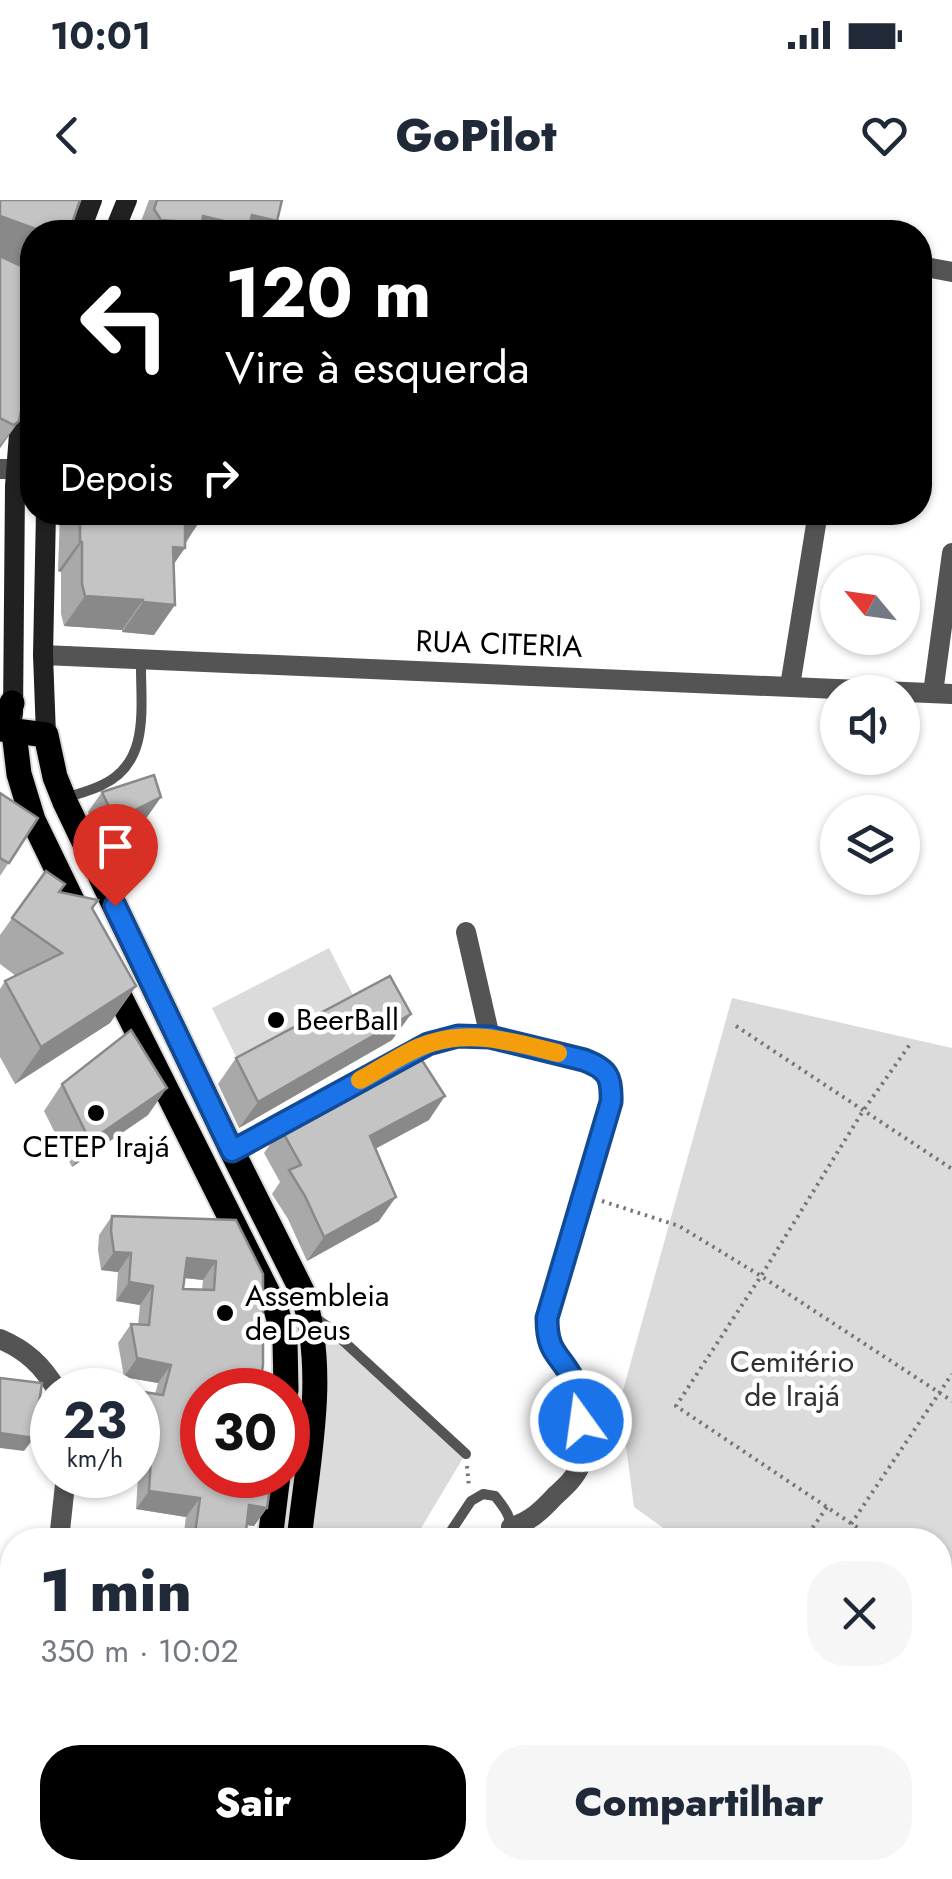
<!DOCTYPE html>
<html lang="pt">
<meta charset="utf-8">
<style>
body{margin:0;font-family:Jost,sans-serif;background:#f6f6f7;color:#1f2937;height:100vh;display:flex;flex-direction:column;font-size:38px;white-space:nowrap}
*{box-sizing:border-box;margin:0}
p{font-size:32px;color:#747a83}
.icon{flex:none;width:55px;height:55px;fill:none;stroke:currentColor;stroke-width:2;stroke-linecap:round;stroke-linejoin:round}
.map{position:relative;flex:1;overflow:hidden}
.panel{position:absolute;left:0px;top:1328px;width:952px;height:352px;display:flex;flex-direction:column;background:#fff;border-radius:40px 40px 0 0;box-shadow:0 2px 8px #0004}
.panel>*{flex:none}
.guide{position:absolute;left:20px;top:20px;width:912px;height:305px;border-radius:40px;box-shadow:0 2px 8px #0004;background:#000;color:#fff;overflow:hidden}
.needle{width:65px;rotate:299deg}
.fabs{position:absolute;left:820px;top:355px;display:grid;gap:20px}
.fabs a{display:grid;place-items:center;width:100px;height:100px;border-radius:50%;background:#fff;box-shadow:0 2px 8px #0004;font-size:50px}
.speed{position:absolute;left:30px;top:1168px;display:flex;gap:20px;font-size:50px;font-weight:700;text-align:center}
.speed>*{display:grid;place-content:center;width:130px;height:130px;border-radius:50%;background:#fff;box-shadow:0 2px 8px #0004;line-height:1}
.speed small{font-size:25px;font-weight:400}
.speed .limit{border:15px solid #d22;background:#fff;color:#111}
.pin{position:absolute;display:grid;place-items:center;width:85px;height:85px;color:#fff;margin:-102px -42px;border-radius:50% 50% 50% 0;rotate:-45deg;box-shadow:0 0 10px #0007}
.pin .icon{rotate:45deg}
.me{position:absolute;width:110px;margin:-55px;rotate:346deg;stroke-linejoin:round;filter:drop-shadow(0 0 8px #0008)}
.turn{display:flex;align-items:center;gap:35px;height:210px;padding:0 40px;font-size:45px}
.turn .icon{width:130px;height:130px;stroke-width:2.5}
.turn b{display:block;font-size:70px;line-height:85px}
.then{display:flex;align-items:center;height:95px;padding:0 40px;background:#0003;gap:20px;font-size:38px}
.round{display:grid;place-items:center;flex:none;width:105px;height:105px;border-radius:40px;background:#f6f6f7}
.overview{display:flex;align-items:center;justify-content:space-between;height:170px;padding:0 40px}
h1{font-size:60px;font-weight:800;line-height:75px}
.button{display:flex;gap:20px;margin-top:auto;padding:20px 40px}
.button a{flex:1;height:115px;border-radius:40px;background:#000;color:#fff;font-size:40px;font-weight:800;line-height:115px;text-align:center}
.button a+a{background:#f6f6f7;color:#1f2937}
.status{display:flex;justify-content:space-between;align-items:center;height:70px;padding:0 50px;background:#fff;direction:ltr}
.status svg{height:28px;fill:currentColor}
header{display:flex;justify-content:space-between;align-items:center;height:130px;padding:0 40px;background:#fff;font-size:45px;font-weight:800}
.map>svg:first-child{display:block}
</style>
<div class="status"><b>10:01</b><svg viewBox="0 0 49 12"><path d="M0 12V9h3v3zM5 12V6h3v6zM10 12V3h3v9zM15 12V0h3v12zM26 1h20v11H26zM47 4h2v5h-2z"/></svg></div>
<header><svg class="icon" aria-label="back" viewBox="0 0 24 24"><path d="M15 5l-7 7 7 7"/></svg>GoPilot<svg class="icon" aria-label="heart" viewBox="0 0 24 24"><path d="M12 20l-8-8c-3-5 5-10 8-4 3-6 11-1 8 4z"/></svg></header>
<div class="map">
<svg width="952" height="1679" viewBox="0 0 952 1679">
<rect width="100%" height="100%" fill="#fff"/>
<g fill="#dbdbdb">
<path d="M 329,748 L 359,807 L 241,867 L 212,808 Z"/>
<path d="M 732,798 L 952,848 L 952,1413 L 940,1413 L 940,1340 L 680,1340 L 634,1307 L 620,1201 Z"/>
<path d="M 315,1120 L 463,1258 L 414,1340 L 306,1340 Z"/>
<path d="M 259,1668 L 527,1668 L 527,1679 L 257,1679 Z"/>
</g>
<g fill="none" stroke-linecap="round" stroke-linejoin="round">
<defs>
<g id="primary">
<path d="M 0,522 L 7,517 L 12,503"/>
<path d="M 0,529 L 46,535 L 55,577 L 65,602 L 232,951 L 302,1091 C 328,1171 308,1258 299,1340"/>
<path d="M 14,532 L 19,574 L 33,620 L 83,723"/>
<path d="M 108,773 L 276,1109 L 285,1141 L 286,1190"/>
<path d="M 270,1340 L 278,1275"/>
<path d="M 222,1679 L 223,1668"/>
<path d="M 255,1679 L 257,1668"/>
</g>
</defs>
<use href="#primary" stroke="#dbdbdb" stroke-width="29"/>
<g stroke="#767676" stroke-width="4" stroke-dasharray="2.5 5" stroke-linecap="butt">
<path d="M 736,826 L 952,969"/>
<path d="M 602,1001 L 679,1026 L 761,1076 L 952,1201"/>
<path d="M 467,1266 L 469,1287"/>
<path d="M 851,1324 L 952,1174"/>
<path d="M 804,1340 L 827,1307"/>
<path d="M 876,1340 L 676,1206 L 761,1076 L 863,911 L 911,843"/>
</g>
<g stroke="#545454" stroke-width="10">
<path d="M 65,598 C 77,594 90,591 102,585 C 152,562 140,505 141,459"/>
<path d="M 315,1118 L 327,1126 L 466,1254"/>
<path d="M 445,1340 L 471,1301 L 483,1294 L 495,1296 C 508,1312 515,1321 505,1340"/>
<path d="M 555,1679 L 562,1668"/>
</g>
<g stroke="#545454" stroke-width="20">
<path d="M 920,66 L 952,72"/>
<path d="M 0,269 L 16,269"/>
<path d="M 43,455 L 952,494"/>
<path d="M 790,486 L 818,312"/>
<path d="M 933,493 L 952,353"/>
<path d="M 466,732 L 490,837"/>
<path d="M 232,951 L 428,843 L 458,836 L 490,837 L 585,860 C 608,869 612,877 611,902 L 547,1118 C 547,1154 559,1152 574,1180 C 583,1197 586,1248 580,1266 C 575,1278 565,1287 555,1296 C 542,1310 530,1322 511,1327"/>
<path d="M 0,1139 C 26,1150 42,1165 57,1190"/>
<path d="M 59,1340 L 66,1275"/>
</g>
<g stroke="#212121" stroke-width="20">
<path d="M 80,32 L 92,0"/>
<path d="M 114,32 L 127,0"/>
<path d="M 46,312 L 43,455 L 46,535"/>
<path d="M 13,515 L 15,286 L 20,221 L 32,168"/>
<path d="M 0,1624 L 12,1626"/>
</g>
<use href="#primary" stroke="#000" stroke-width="25"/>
</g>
<g fill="#a9a9a9" fill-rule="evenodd">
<path d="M 0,0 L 32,32 L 25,154 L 19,221 L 0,248 Z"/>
<path d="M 149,0 L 282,0 L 277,21 L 269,32 L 137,32 Z"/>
<path d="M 60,312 L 204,312 L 174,364 L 154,435 L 122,432 L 122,430 L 64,426 L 61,414 L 61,372 L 58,371 Z"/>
<path d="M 102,592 L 161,597 L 147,617 L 101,640 L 88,612 Z"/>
<path d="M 0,593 L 38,618 L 0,676 Z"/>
<path d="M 46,671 L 60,692 L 92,709 L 136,786 L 110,823 L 15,884 L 0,857 L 0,789 L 5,781 L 16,776 L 0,764 L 0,735 Z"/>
<path d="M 411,814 L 392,840 L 239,928 L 218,884 L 236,858 Z"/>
<path d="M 62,884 L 148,915 L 72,967 L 44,911 Z"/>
<path d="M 429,920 L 375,949 L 379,1021 L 307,1061 L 288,1019 L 272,994 L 280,982 L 264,953 L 281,929 Z"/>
<path d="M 112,1016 L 236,1020 L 202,1190 L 267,1308 L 254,1326 L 246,1325 L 245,1340 L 183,1340 L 186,1317 L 136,1309 L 139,1261 L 138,1250 L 138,1201 L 144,1192 L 155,1194 L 158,1183 L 124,1177 L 118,1143 L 131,1124 L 138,1125 L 140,1105 L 116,1101 L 118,1072 L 101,1070 L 98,1050 L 99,1035 ZM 185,1078 L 203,1080 L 202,1090 L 183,1089 Z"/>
<path d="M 45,1668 L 65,1668 L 211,1679 L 43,1679 Z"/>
<path d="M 584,1668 L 654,1668 L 647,1679 L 577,1679 Z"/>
<path d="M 788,1668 L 940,1668 L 952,1679 L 785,1679 Z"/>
</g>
<g fill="#898989">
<path d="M 252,15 L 277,21 L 269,32 L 152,32 L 161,20 L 203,16 Z"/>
<path d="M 0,16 L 44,32 L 32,32 L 32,74 L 0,62 Z"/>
<path d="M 19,221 L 0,248 L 0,245 Z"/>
<path d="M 184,312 L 203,317 L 182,347 Z"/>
<path d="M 80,341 L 82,342 L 61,372 L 58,371 Z"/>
<path d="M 173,347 L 185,348 L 164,378 Z"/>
<path d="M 85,396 L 143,400 L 122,430 L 64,426 Z"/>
<path d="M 143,402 L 175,405 L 154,435 L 122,432 Z"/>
<path d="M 161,597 L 147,617 L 101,640 L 115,620 Z"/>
<path d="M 136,786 L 110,823 L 15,884 L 41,847 Z"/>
<path d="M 411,814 L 392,840 L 239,928 L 258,902 Z"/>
<path d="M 167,888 L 148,915 L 72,967 L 90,941 Z"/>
<path d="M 445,896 L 429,920 L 354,960 L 370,936 Z"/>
<path d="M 396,997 L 379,1021 L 307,1061 L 324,1037 Z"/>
<path d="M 114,1052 L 131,1053 L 118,1072 L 101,1070 Z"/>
<path d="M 187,1058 L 216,1061 L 203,1080 L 174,1077 Z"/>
<path d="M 129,1082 L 153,1086 L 140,1105 L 116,1101 Z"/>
<path d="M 137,1158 L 171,1165 L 158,1183 L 124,1177 Z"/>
<path d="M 0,1233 L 34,1238 L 24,1251 L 0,1248 Z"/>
<path d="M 149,1291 L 200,1298 L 186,1317 L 136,1309 Z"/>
<path d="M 249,1305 L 267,1308 L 254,1326 L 236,1324 Z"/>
<path d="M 0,1531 L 12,1532 L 12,1547 L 0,1565 Z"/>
</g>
<g fill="#c4c4c4" stroke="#898989" stroke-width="2.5" fill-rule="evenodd">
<path d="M 0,0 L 80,0 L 69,32 L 44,32 L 0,16 Z"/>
<path d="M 157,0 L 282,0 L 277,21 L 252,15 L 249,27 L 203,16 L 202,23 L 161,20 L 154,9 Z"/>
<path d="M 0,56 L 32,71 L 32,131 L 25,154 L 32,157 L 32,160 L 19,221 L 14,225 L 0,218 Z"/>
<path d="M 80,312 L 185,312 L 185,348 L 173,347 L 175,405 L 143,402 L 143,400 L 85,396 L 82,384 L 82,342 L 80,341 Z"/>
<path d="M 188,312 L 204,312 L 203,317 Z"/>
<path d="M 154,575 L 161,597 L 115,620 L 102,592 Z"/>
<path d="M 0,593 L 38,618 L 9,663 L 0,658 Z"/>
<path d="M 46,671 L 65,684 L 59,692 L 98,700 L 92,708 L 136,786 L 41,847 L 5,781 L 62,753 L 12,718 Z"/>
<path d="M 390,776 L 411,814 L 258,902 L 236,858 Z"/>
<path d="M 131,830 L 167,888 L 90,941 L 62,884 Z"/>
<path d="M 416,851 L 445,896 L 370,936 L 396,997 L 324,1037 L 305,996 L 289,970 L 301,965 L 281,929 Z"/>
<path d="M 112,1016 L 236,1020 L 263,1074 L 263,1165 L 259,1190 L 202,1190 L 202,1275 L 272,1275 L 267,1308 L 249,1305 L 245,1340 L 194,1340 L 200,1298 L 149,1291 L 152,1242 L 144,1192 L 163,1195 L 171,1165 L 137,1158 L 131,1124 L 149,1125 L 153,1086 L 129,1082 L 131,1053 L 114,1052 L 111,1031 ZM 187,1058 L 216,1061 L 214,1090 L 183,1089 Z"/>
<path d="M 0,1178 L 42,1183 L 34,1238 L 0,1233 Z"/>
<path d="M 144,1336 L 170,1340 L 144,1340 Z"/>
<path d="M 0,1473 L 12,1474 L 12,1532 L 0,1531 Z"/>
<path d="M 940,1646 L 952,1649 L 952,1679 L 797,1679 L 800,1668 L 940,1668 Z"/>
<path d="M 65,1668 L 213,1668 L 211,1679 L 63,1679 Z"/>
<path d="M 588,1668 L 654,1668 L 647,1679 L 581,1679 Z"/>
</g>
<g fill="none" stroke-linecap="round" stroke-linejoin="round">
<defs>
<path id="route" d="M 115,706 L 232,951 L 428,844 L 458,836 L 490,837 L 584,860 C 608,869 612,877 611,902 L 547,1118 C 547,1153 558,1152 573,1179 C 580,1192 580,1206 581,1221"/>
</defs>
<use href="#route" stroke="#114b97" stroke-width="25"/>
<use href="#route" stroke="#1a73e8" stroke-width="18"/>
<path stroke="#f59e0b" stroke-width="18" d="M 360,880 C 383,868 407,850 431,843 C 474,829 515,843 558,853"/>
</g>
<g fill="#000" stroke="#fff" stroke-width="4">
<circle cx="276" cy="820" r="10"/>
<circle cx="96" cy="913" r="10"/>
<circle cx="225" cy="1113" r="10"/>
</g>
<g text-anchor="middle" stroke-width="9" stroke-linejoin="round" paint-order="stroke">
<g font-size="30" fill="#000" stroke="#fff">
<text transform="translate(499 444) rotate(2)" y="10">RUA CITERIA</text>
</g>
<g font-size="30" fill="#000" stroke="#fff" text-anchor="start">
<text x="296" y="830">BeerBall</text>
<text x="96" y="957" text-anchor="middle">CETEP Irajá</text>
<text x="245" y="1106">Assembleia<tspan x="245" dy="34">de Deus</tspan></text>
</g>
<g font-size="30" fill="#323232" stroke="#fff">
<text x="792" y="1172">Cemitério<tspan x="792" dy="34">de Irajá</tspan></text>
</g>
</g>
</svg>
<div class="fabs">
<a><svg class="needle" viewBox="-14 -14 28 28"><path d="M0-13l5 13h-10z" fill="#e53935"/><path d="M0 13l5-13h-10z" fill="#747a83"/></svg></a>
<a><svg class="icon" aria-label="sound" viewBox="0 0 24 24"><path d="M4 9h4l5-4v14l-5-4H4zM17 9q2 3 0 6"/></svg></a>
<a><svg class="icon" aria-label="layers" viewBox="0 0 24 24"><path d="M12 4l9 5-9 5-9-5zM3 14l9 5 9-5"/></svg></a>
</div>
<div class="speed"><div>23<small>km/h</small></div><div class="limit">30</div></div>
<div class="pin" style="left:115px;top:706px;background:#d93025"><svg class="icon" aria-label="arrive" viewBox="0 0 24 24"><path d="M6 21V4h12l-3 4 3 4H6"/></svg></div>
<svg class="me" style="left:581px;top:1221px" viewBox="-20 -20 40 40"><circle r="17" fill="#1a73e8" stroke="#fff" stroke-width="3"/><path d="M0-11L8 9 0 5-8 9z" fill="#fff"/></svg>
<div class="guide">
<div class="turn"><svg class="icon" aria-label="left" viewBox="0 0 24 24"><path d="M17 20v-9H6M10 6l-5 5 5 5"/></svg><div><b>120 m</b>Vire à esquerda</div></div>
<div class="then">Depois<svg class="icon" aria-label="right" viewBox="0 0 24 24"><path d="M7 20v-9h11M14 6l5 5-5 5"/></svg></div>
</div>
<section class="panel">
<div class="overview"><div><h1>1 min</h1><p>350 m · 10:02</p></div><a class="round"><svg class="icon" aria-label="close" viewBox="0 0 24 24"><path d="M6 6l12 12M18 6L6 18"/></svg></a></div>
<div class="button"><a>Sair</a><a>Compartilhar</a></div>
</section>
</div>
